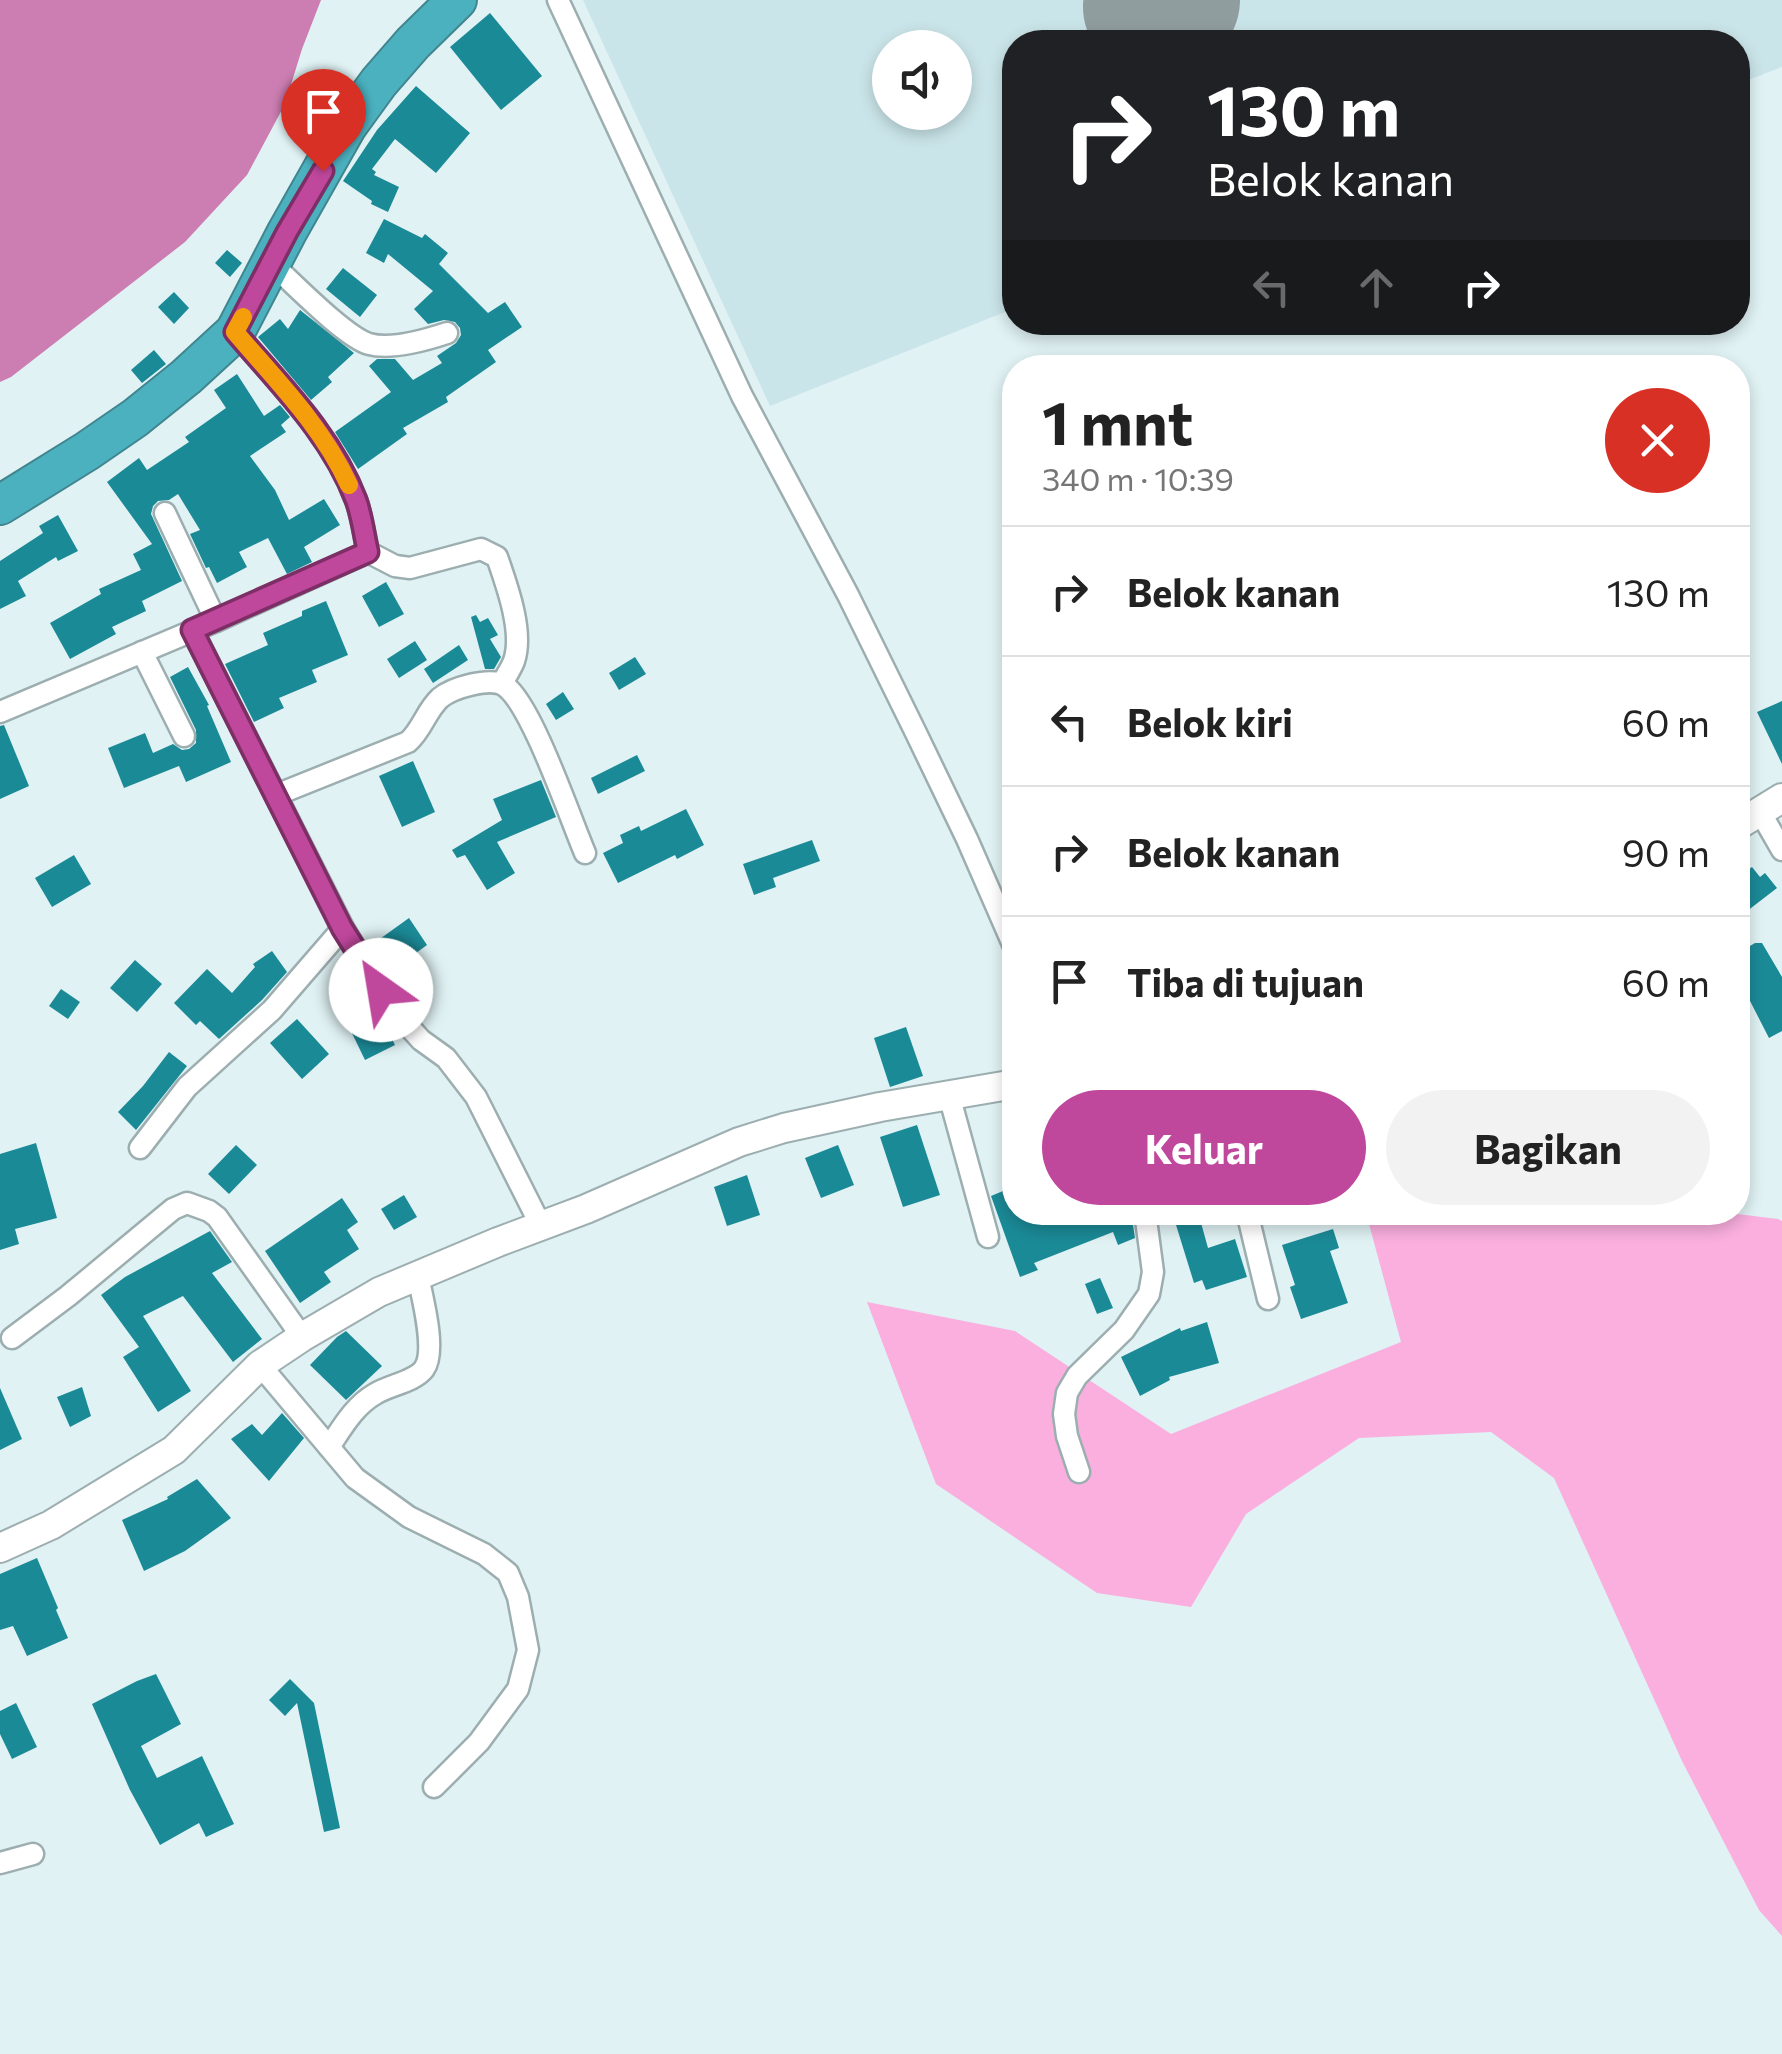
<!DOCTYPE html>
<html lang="id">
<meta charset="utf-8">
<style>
body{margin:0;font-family:Commissioner,sans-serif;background:#f2f2f2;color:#222;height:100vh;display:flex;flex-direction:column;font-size:38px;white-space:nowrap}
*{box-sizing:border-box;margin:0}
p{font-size:32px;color:#767676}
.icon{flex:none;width:55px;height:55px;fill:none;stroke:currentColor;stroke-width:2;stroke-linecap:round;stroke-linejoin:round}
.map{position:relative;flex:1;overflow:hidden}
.panel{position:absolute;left:1002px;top:355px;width:748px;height:870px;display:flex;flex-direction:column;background:#fff;border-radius:40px;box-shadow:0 5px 15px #0003}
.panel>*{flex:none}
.hud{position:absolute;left:1002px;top:30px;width:748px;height:305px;border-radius:40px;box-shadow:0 5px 15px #0003;background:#202124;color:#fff;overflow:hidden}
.controls{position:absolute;left:872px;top:30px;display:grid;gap:20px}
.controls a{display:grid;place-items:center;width:100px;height:100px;border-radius:50%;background:#fff;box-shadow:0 5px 15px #0003;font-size:50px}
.pin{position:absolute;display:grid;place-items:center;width:85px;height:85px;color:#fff;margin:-102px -42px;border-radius:50% 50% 50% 0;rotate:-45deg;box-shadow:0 0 10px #0007}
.pin .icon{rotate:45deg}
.me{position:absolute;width:110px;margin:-55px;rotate:328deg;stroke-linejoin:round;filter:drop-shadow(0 0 8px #0008)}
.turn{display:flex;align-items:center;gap:35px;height:210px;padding:0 40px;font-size:45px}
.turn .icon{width:130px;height:130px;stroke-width:2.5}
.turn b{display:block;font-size:70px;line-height:85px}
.lanes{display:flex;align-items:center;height:95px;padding:0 40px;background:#0003;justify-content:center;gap:50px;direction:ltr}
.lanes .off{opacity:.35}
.round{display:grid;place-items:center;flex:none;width:105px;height:105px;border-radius:52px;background:#f2f2f2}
.head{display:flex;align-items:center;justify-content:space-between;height:170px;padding:0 40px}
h1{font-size:60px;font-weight:700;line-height:75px}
.action{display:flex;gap:20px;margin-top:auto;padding:20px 40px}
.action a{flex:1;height:115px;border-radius:60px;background:#bf479c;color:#fff;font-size:40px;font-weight:700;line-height:115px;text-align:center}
.action a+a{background:#f2f2f2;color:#222}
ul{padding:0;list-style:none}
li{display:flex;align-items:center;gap:30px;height:130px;padding:0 40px;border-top:2px solid #e0e0e0}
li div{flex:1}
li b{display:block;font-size:38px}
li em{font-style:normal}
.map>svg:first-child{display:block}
</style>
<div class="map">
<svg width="1782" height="2054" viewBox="0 0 1782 2054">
<rect width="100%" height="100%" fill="#e0f2f4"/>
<path fill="#cae5e9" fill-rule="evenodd" d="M 583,0 L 1782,0 L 1782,67 L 1738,84 L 1738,42 L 1015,42 L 1015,308 L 770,406 ZM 890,48 L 955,48 L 955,112 L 890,112 Z"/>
<path fill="#faafdf" d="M 1721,1212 L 1778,1219 L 1782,1221 L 1782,1936 L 1759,1910 L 1682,1761 L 1554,1478 L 1491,1432 L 1359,1438 L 1246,1514 L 1191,1607 L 1097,1593 L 936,1484 L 867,1302 L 1015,1331 L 1171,1434 L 1401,1342 L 1366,1213 Z"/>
<path fill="#cc7db1" d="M 0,0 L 321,0 L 302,49 L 285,104 L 247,175 L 185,242 L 11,377 L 0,382 Z"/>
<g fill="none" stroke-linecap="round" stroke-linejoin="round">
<path stroke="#909d9e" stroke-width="138" d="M 1152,7 L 1171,0"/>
</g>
<g fill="#1b8a97">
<path d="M 490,13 L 542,76 L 501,110 L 450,47 Z"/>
<path d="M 416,86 L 470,133 L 436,173 L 395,139 L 372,169 L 376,172 L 374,175 L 399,187 L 388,212 L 371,204 L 372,201 L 343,181 L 377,130 Z"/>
<path d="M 384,219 L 422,238 L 425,234 L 448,253 L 439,264 L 488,313 L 505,302 L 522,327 L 488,350 L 496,362 L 446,397 L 448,402 L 403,428 L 407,434 L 358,469 L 335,432 L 391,392 L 369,366 L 377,359 L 395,359 L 413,380 L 442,363 L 437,356 L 456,343 L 461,335 L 460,328 L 455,322 L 444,320 L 428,324 L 414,309 L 433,291 L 388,254 L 384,263 L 366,253 Z"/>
<path d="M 227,250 L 242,263 L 230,277 L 215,263 Z"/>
<path d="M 343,268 L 377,295 L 360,317 L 326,289 Z"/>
<path d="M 174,292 L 189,308 L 174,324 L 158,307 Z"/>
<path d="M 300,310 L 354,353 L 328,377 L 332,382 L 311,400 L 258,337 L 280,319 L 288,329 Z"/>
<path d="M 154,350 L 166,364 L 142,383 L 131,370 Z"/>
<path d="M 237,374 L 264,416 L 280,405 L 290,417 L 281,425 L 286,432 L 250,456 L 275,490 L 289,520 L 324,499 L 340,525 L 304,547 L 312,562 L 287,574 L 268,538 L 239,552 L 247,567 L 217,583 L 209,567 L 206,568 L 190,534 L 200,530 L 178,494 L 169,500 L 158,501 L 153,506 L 151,514 L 182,581 L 142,601 L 146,611 L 112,627 L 116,634 L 70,659 L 50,623 L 101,594 L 99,589 L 141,570 L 133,554 L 152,544 L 107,482 L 139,458 L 147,470 L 189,442 L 185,437 L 226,408 L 214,390 Z"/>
<path d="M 58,515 L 78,551 L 58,561 L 56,557 L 18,581 L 26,596 L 0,609 L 0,561 L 43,533 L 39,526 Z"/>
<path d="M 386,582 L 404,614 L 379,627 L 362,596 Z"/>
<path d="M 326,601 L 348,655 L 312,670 L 317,682 L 279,698 L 284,708 L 254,722 L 225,664 L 268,645 L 263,633 L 302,616 L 302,611 Z"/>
<path d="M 476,615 L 480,622 L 488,618 L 498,635 L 490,639 L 501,657 L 494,669 L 485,669 L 471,617 Z"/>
<path d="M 415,641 L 427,660 L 399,678 L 387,659 Z"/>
<path d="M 459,645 L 468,660 L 433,683 L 424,669 Z"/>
<path d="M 635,657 L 646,674 L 619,690 L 609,673 Z"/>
<path d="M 188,667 L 209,705 L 207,706 L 231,762 L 186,782 L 179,766 L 124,788 L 108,748 L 145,733 L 153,753 L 173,744 L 182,750 L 189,749 L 196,743 L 196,730 L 170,677 Z"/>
<path d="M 563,692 L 574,709 L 556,720 L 546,704 Z"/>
<path d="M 1782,701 L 1782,764 L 1757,712 Z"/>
<path d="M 4,725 L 29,786 L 0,799 L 0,726 Z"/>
<path d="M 637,755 L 645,771 L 598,794 L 591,778 Z"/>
<path d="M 413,761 L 435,812 L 402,827 L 379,776 Z"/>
<path d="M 541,780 L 556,817 L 497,842 L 515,873 L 487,890 L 465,855 L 457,858 L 452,850 L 502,820 L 493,799 Z"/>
<path d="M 686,809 L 704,845 L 677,859 L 675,855 L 618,883 L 603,853 L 623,843 L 620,835 L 639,826 L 641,831 Z"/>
<path d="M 812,840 L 820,861 L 773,878 L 776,887 L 754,895 L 743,864 Z"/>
<path d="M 74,855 L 91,884 L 52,907 L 35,878 Z"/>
<path d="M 1752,867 L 1760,877 L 1765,873 L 1777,888 L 1738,918 L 1738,877 Z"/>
<path d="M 409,918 L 427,945 L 387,974 L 370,946 Z"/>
<path d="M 1755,943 L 1762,943 L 1782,977 L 1782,1031 L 1769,1038 L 1749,999 L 1738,1006 L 1738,953 Z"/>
<path d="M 272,951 L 287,972 L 262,1000 L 219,1039 L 200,1021 L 196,1025 L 174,1003 L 207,969 L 232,993 L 255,967 L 253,964 Z"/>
<path d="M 135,960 L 162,984 L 137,1012 L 110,988 Z"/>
<path d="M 61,989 L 80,1002 L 68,1019 L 49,1006 Z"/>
<path d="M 379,1013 L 395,1045 L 365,1060 L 349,1027 Z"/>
<path d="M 297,1019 L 329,1054 L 302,1079 L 270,1043 Z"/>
<path d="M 906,1027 L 923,1076 L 890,1087 L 874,1038 Z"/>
<path d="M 169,1052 L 187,1066 L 136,1130 L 118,1112 L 143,1086 Z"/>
<path d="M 917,1125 L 940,1195 L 903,1207 L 880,1137 Z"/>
<path d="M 36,1143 L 57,1218 L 15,1229 L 19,1244 L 0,1250 L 0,1154 Z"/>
<path d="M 236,1145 L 257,1165 L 229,1194 L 208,1174 Z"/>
<path d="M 838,1145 L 854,1185 L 821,1198 L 805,1158 Z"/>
<path d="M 747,1175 L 760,1215 L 727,1226 L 714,1187 Z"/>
<path d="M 1015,1186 L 1015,1212 L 1131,1212 L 1135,1238 L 1118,1245 L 1113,1232 L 1034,1263 L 1038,1270 L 1020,1277 L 991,1196 Z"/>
<path d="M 404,1195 L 417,1217 L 394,1230 L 381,1209 Z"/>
<path d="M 342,1198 L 358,1222 L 347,1230 L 359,1249 L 324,1272 L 331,1282 L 300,1303 L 265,1251 Z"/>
<path d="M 1172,1212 L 1198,1212 L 1208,1248 L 1235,1239 L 1247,1277 L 1206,1290 L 1202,1280 L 1194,1283 Z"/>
<path d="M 1333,1229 L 1339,1248 L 1330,1251 L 1348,1303 L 1301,1319 L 1290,1287 L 1295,1285 L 1282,1245 Z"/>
<path d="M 210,1231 L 232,1262 L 212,1273 L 262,1339 L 233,1362 L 183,1296 L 143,1316 L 191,1391 L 158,1412 L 123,1357 L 139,1347 L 101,1295 L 125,1277 Z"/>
<path d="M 1100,1278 L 1113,1308 L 1097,1314 L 1085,1284 Z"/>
<path d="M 1207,1322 L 1219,1363 L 1169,1377 L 1170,1380 L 1140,1396 L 1121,1357 L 1180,1328 L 1181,1331 Z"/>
<path d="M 346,1331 L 382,1366 L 346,1400 L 310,1365 L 337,1337 Z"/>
<path d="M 82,1387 L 91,1416 L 70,1427 L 57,1397 Z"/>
<path d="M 0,1388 L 22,1439 L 0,1450 Z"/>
<path d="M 282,1413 L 304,1438 L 269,1481 L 231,1439 L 252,1424 L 262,1435 Z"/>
<path d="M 197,1479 L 231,1518 L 185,1551 L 144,1571 L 122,1520 L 168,1499 L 167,1497 Z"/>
<path d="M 37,1558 L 58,1608 L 56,1610 L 68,1638 L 27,1656 L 13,1626 L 0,1630 L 0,1574 Z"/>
<path d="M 156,1674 L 181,1724 L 141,1746 L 157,1778 L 202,1756 L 234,1824 L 206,1837 L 199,1823 L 160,1845 L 130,1790 L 92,1704 L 137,1681 Z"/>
<path d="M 290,1679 L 314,1703 L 340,1828 L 324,1832 L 297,1703 L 285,1716 L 269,1700 Z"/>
<path d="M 16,1703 L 37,1747 L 12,1759 L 0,1734 L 0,1711 Z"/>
</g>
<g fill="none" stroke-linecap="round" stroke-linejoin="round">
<defs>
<g id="street">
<path d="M 558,0 L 742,396 L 848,595 L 916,733 L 967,839 L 1015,949"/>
<path d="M 271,263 C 292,282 345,337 369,344 C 391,350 426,340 447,333"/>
<path d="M 165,513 L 216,621"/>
<path d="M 368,552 L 395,566 L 410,568 L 481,549 L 497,557 C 507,586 524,632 514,661 C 511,669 506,676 502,683"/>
<path d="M 192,630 L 343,928 L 381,990 L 412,1030 L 421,1040 L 446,1058 L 476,1097 L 541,1226"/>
<path d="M 142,652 L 184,736"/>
<path d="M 0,712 L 216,621 L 368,552 C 364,535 362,516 356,500 C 331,434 279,384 235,332"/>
<path d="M 276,795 L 408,742 C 422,730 426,711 440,698 C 452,688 491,676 505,686 C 532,705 570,818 585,853"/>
<path d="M 1759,810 L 1782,850"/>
<path d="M 949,1095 L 988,1237"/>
<path d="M 140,1148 L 187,1087 L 272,1010 L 343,928"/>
<path d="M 1247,1212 L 1268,1299"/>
<path d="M 12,1338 L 68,1296 L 173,1209 L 187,1203 L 209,1211 L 217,1217 L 302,1337"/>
<path d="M 260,1365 L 355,1478 L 409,1517 L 484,1554 L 508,1573 L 518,1597 L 528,1650 L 518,1689 L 479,1742 L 434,1787"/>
<path d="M 329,1447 C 342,1428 354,1406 375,1394 C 389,1385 414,1382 424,1369 C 437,1351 422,1297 418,1276"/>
<path d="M 1079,1472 L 1067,1436 L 1064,1414 L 1067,1393 L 1077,1376 L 1124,1330 L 1149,1294 L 1153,1272 L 1145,1212"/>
<path d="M 0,1863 L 33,1854"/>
</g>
<g id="secondary">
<path d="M 1738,825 L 1782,798"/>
<path d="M 0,1548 L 51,1525 L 174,1450 L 260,1365 L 302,1337 L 379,1292 L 498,1242 L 586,1209 L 739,1142 L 784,1128 L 880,1107 L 1015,1084"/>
</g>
<path id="highway" d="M 0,505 L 87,451 L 135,418 L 186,377 L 235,332 L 287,232 L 347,126 L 379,82 L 413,43 L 457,0"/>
</defs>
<use href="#street" stroke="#9daeb0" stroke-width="25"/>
<use href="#secondary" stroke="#9daeb0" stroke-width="32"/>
<use href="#highway" stroke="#40858f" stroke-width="42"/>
<use href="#street" stroke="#fff" stroke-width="20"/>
<use href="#secondary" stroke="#fff" stroke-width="28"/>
<use href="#highway" stroke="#4bb1bf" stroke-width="38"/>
</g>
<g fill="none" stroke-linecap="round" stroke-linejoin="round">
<defs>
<path id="route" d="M 323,171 L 287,232 L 235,332 C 279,384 331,434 356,500 C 362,516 364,535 368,552 L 192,630 L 342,928 L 381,990"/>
</defs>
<use href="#route" stroke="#7c2e65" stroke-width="25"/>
<use href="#route" stroke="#bf479c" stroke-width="18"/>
<path stroke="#f59e0b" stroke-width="18" d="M 243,317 L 235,332 C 276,380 322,426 349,485"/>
</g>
</svg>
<div class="controls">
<a><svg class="icon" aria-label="sound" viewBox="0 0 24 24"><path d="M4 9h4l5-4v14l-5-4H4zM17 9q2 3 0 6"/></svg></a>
</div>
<div class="pin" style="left:323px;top:171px;background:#d93025"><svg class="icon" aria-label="arrive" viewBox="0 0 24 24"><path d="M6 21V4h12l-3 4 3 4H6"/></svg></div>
<svg class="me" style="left:381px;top:990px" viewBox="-20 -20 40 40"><circle r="19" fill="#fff"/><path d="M0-13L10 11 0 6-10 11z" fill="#bf479c"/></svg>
<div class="hud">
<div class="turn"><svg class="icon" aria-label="right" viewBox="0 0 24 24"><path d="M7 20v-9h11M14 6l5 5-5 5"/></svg><div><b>130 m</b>Belok kanan</div></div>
<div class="lanes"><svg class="icon off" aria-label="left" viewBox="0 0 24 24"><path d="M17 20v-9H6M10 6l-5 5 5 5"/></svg><svg class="icon off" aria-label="ahead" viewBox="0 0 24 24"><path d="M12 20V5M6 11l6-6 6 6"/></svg><svg class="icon" aria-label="right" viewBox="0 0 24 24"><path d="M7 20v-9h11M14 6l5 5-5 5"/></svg></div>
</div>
<section class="panel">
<div class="head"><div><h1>1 mnt</h1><p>340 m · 10:39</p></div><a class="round" style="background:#d93025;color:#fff"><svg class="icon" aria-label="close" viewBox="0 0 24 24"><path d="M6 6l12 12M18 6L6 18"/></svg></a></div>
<ul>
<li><svg class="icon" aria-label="right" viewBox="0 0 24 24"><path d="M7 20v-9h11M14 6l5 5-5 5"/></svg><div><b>Belok kanan</b></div><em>130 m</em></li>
<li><svg class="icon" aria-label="left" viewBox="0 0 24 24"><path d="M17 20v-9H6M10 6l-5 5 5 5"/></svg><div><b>Belok kiri</b></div><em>60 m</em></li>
<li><svg class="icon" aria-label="right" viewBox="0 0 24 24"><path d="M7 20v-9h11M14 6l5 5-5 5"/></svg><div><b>Belok kanan</b></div><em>90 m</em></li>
<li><svg class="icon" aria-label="arrive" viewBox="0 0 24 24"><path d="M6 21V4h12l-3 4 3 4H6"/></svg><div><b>Tiba di tujuan</b></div><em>60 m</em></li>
</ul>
<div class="action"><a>Keluar</a><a>Bagikan</a></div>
</section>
</div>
